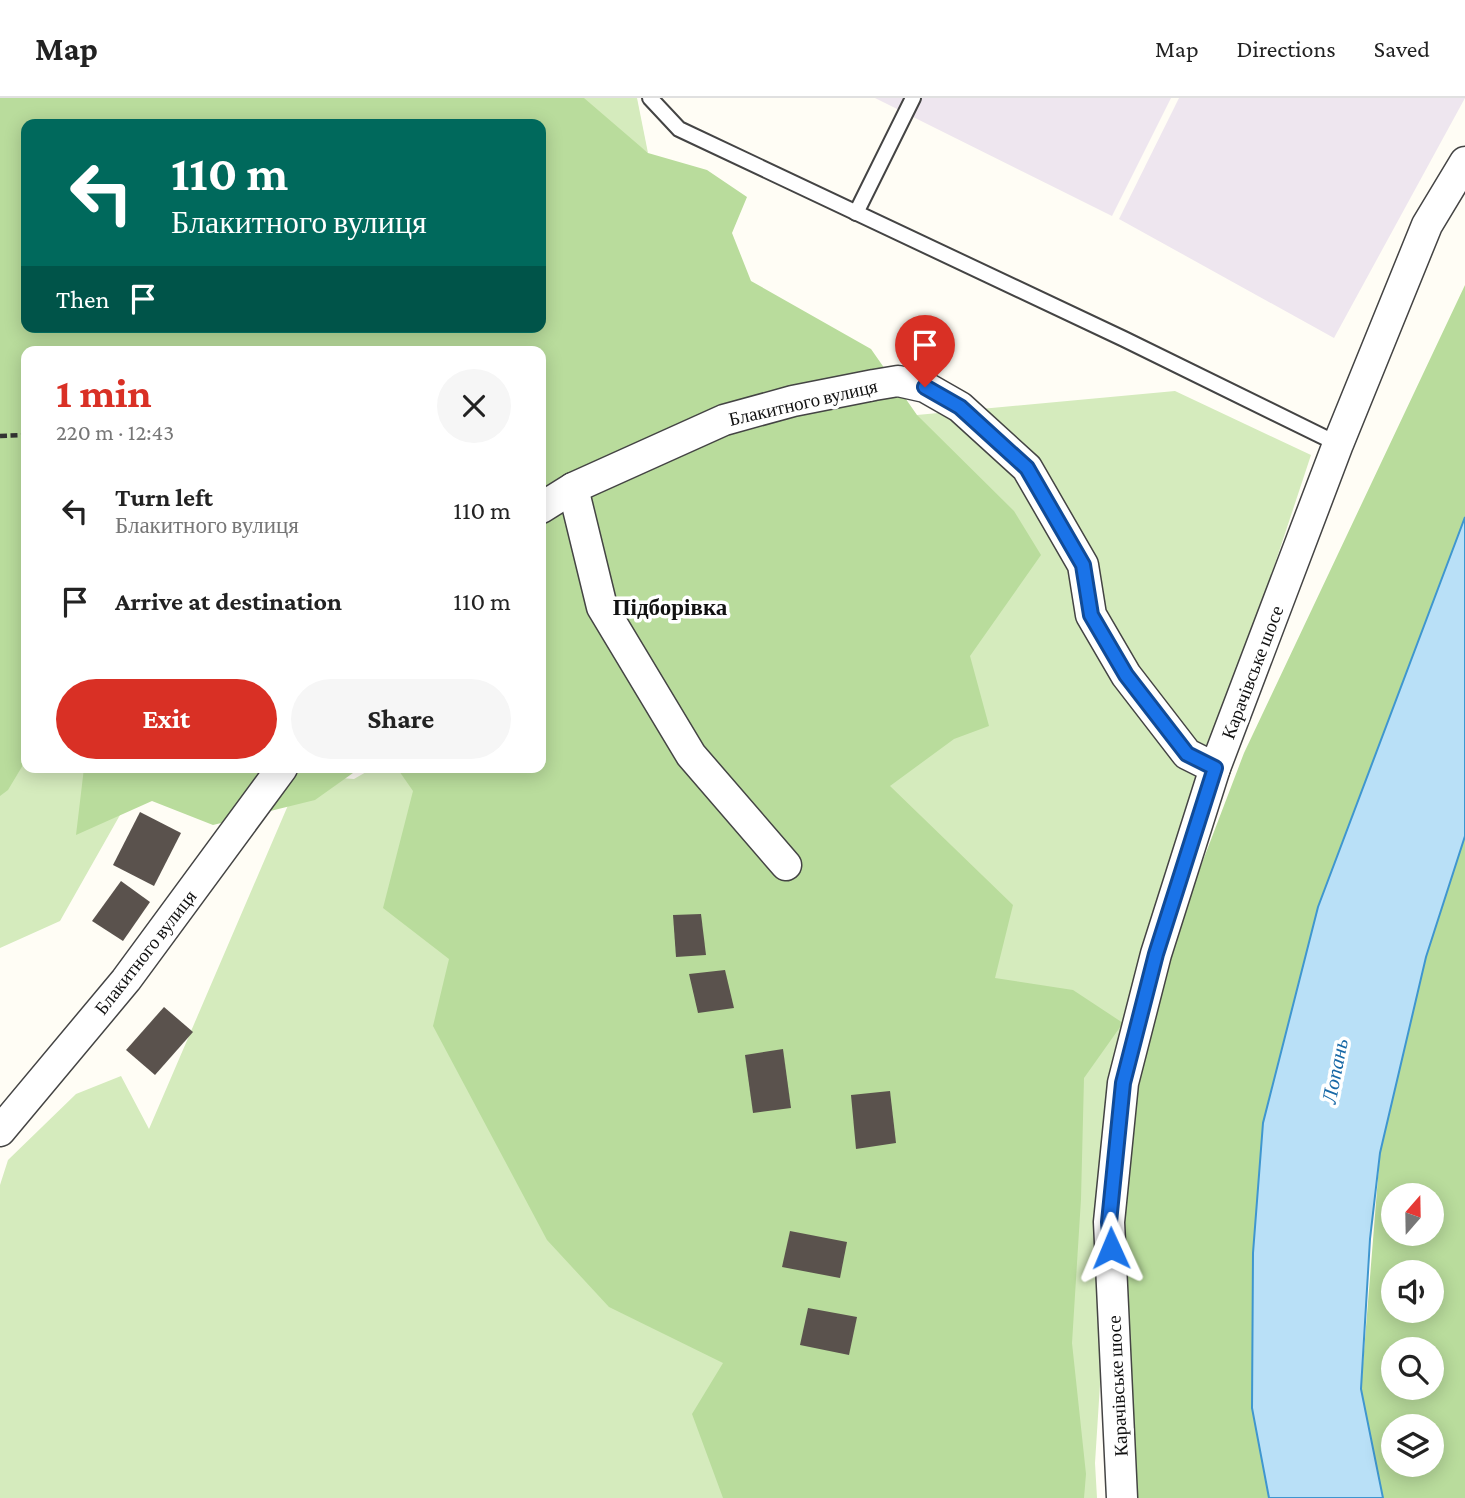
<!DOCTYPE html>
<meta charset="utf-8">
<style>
body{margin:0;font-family:"Crimson Pro",serif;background:#f6f6f6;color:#222;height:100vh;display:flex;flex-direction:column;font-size:26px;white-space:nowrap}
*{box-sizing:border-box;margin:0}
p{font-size:23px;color:#767676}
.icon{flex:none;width:38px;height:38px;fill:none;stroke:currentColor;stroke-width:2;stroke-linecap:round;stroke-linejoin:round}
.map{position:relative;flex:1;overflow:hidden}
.drawer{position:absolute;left:21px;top:248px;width:525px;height:427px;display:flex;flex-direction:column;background:#fff;border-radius:14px;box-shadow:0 4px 18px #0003}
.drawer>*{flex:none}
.guide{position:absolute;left:21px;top:21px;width:525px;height:214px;border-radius:14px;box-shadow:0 4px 18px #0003;background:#00695c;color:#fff;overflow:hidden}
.needle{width:46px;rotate:20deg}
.fabs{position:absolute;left:1381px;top:1085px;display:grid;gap:14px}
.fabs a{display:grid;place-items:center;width:63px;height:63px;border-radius:50%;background:#fff;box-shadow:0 4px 18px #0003;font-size:35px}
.pin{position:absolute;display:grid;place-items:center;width:60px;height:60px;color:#fff;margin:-72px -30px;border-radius:50% 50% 50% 0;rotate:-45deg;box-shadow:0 0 7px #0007}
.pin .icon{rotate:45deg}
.me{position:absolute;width:77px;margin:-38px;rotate:359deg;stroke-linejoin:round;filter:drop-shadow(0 0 5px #0008)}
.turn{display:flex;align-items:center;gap:24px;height:147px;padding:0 35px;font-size:32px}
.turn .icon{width:91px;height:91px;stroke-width:2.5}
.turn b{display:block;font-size:49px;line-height:60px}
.then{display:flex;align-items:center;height:66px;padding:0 35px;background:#0003;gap:14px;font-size:26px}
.round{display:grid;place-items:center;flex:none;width:74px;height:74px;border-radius:37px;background:#f6f6f6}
.overview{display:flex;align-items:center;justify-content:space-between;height:119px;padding:0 35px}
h1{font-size:42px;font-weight:700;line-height:52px;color:#d93025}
.button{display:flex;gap:14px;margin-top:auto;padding:14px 35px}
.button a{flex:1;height:80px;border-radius:42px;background:#d93025;color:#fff;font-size:28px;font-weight:700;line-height:80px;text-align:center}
.button a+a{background:#f6f6f6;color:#222}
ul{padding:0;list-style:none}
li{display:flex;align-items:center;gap:21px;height:91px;padding:0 35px}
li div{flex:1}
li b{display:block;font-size:26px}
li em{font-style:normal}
header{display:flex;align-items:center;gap:42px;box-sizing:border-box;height:98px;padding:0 35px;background:#fff;border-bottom:2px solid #e0e0e0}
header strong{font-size:33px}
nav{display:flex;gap:38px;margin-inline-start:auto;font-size:24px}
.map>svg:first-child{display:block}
</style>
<header>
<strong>Map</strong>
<nav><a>Map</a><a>Directions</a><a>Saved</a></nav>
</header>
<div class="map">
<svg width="1465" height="1400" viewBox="0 0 1465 1400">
<rect width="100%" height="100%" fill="#fffdf5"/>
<g fill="#eee6ef">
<path d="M 875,0 L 1171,0 L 1112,118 Z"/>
<path d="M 1179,0 L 1465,0 L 1334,240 L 1119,121 Z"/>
</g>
<g fill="#d5ebbd">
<path d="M 575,0 L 637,0 L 648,55 Z"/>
<path d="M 1175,293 L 1311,357 L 1123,925 L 1095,1365 L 1097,1400 L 0,1400 L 0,1087 L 8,1062 L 76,996 L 121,978 L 149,1031 L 301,677 L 354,681 L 373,670 L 418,670 L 843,716 L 917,317 Z"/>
<path d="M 0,353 L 26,364 L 26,670 L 115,670 L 133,694 L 60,823 L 0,850 Z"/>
</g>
<g fill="#b9dc9c" fill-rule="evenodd">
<path d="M 0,0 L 584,0 L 648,55 L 707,72 L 747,99 L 732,135 L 751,183 L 871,251 L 917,317 L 1014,413 L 1041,457 L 970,558 L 989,628 L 954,641 L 890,688 L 1013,807 L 995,880 L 1073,892 L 1123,925 L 1084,980 L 1081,1101 L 1072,1245 L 1086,1376 L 1084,1400 L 723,1400 L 692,1316 L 723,1265 L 609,1209 L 547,1142 L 433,928 L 449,861 L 383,810 L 413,693 L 397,670 L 541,670 L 541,254 L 26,254 L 26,662 L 8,692 L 0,698 ZM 26,26 L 541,26 L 541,229 L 26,229 Z"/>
<path d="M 1465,187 L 1465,419 L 1318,809 L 1263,1025 L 1252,1310 L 1269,1400 L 1129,1400 L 1112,1094 L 1146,941 L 1178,828 L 1244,655 Z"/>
<path d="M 84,670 L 360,670 L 315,702 L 213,727 L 152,703 L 76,737 Z"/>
<path d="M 1465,738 L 1465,1400 L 1383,1400 L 1361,1291 L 1380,1055 L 1426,859 ZM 1393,1097 L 1432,1097 L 1432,1136 L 1393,1136 ZM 1393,1174 L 1432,1174 L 1432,1213 L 1393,1213 ZM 1393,1251 L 1432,1251 L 1432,1290 L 1393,1290 ZM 1393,1328 L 1432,1328 L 1432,1367 L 1393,1367 Z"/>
</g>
<path fill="#b9e0f7" stroke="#3f96cf" stroke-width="2" d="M 1465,419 L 1465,738 L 1426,859 L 1380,1055 L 1370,1141 L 1361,1291 L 1383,1400 L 1269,1400 L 1252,1310 L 1253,1155 L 1263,1025 L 1318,809 Z"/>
<g fill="#5a524d">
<path d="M 140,714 L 181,735 L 154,788 L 113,767 Z"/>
<path d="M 121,783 L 150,804 L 123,843 L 92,823 Z"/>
<path d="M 701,816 L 706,857 L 676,859 L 673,817 Z"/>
<path d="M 725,872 L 734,910 L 698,915 L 689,876 Z"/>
<path d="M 164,909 L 193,934 L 155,977 L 126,952 Z"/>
<path d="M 783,951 L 791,1010 L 753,1015 L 745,957 Z"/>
<path d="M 890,993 L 896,1045 L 856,1051 L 851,997 Z"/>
<path d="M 790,1133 L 847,1144 L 840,1180 L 782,1169 Z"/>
<path d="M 808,1210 L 857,1219 L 849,1257 L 800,1247 Z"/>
</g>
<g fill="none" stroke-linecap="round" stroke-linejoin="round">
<defs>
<g id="lane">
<path d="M 650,0 L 679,31 L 1124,241 L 1338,346"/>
<path d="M 856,115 L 913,0"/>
</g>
<g id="street">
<path d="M 573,390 L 602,509 L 691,657 L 786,767"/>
<path d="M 541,410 L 573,390 L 724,322 L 793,303 L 874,287 L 898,283 L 925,289 L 960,309 L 1027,370 L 1083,467 L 1091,517 L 1126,577 L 1187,656 L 1215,670"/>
<path d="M 0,1033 L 126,882 L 282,670"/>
<path d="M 1122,1400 L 1109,1124 L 1123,985 L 1156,856 L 1215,670 L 1338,346 L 1427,127 L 1465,64"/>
</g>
</defs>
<use href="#lane" stroke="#444" stroke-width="18"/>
<use href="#street" stroke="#444" stroke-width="33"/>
<path stroke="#333" stroke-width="4.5" stroke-dasharray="7 3.5" stroke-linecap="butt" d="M 0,338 L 26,337"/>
<use href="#lane" stroke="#fff" stroke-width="14"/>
<use href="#street" stroke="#fff" stroke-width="30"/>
</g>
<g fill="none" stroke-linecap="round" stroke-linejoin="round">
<defs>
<path id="route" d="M 925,289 L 960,309 L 1027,370 L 1083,467 L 1091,517 L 1126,577 L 1187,656 L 1215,670 L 1156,856 L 1123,985 L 1109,1124 L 1111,1150"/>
</defs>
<use href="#route" stroke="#114b97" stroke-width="18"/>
<use href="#route" stroke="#1a73e8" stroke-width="12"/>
</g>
<g text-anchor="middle" stroke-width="7" stroke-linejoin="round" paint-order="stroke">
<g font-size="19" fill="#111" stroke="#fff">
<text transform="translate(803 304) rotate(-13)" y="7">Блакитного вулиця</text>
<text transform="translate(1252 574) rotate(-69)" y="7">Карачівське шосе</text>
<text transform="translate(145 854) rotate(-52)" y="7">Блакитного вулиця</text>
<text transform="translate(1117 1288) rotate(-93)" y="7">Карачівське шосе</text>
</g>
<g font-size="21" font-style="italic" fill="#1768a6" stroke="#fff">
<text transform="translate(1335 973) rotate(-79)" y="7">Лопань</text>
</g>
<g font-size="23" font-weight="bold" fill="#111" stroke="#fff">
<text x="670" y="517">Підборівка</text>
</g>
</g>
</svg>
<div class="fabs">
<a><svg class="needle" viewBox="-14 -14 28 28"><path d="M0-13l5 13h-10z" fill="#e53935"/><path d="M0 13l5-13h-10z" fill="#767676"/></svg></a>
<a><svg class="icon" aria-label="sound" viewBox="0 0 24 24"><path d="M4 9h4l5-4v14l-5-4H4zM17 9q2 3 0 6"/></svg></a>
<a><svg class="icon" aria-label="search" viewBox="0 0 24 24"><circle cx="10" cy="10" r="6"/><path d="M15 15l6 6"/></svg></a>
<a><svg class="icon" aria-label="layers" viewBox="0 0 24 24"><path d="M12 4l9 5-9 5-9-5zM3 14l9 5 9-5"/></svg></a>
</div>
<div class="pin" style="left:925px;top:289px;background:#d93025"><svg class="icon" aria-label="arrive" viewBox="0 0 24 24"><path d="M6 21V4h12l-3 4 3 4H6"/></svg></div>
<svg class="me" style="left:1111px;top:1150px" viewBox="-20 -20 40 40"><path d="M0-17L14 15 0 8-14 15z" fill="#1a73e8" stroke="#fff" stroke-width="4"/></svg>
<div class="guide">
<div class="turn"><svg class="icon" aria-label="left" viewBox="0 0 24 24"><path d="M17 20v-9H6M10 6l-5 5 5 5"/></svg><div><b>110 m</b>Блакитного вулиця</div></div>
<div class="then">Then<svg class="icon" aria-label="arrive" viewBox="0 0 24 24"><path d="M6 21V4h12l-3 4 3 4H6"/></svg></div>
</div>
<section class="drawer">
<div class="overview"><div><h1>1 min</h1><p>220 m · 12:43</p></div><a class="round"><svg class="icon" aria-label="close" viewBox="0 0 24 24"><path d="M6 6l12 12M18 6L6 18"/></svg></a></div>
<ul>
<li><svg class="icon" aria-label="left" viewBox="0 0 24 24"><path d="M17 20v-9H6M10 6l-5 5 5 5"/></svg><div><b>Turn left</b><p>Блакитного вулиця</p></div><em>110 m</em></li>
<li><svg class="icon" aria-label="arrive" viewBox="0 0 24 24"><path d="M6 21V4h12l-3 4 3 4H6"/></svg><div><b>Arrive at destination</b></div><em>110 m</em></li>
</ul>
<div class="button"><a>Exit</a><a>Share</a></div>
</section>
</div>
